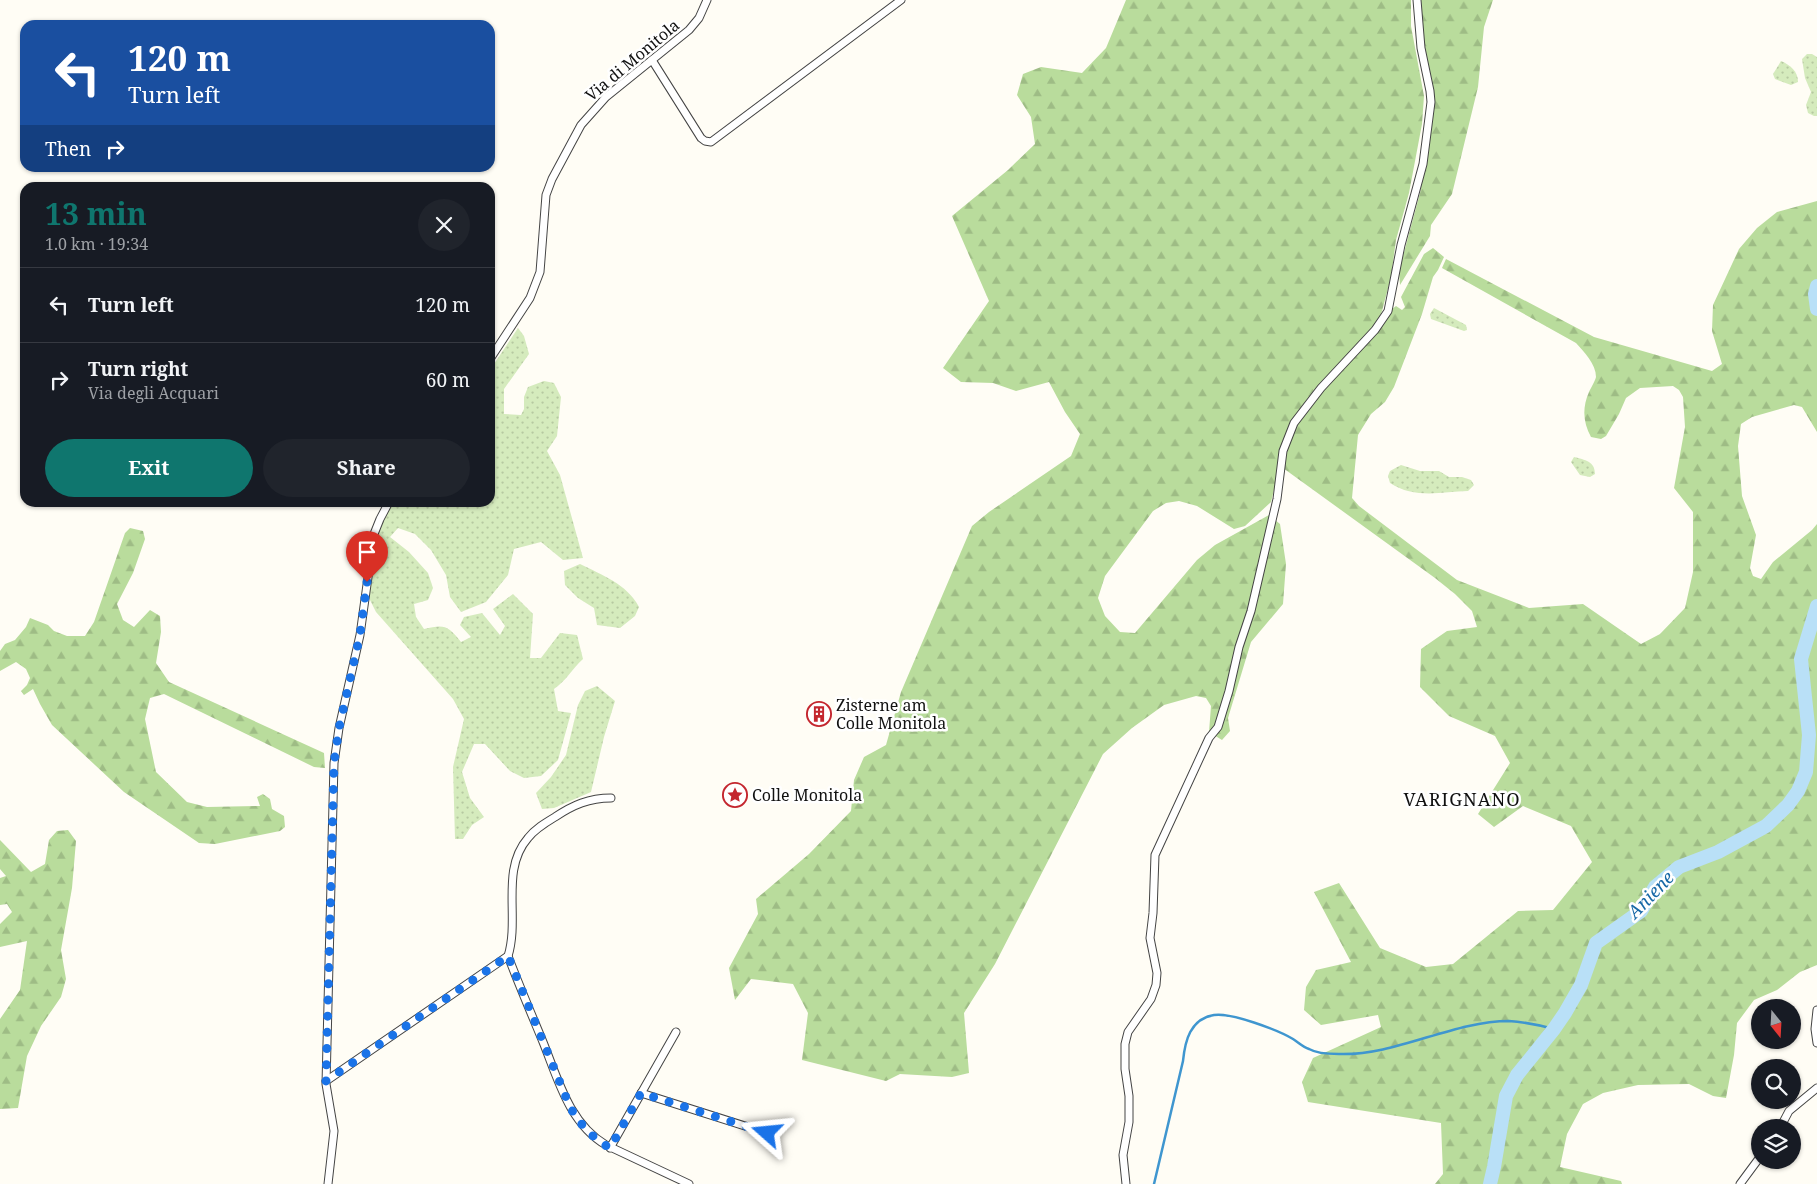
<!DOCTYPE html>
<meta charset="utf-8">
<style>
body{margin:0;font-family:"Noto Serif",serif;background:#20242c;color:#f1f3f6;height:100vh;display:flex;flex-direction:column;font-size:19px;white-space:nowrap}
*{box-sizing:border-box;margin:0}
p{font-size:16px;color:#9ea1a6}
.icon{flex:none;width:28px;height:28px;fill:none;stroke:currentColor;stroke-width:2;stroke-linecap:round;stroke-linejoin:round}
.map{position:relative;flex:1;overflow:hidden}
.details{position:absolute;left:20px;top:182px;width:475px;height:325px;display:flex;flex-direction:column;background:#171b24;border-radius:15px;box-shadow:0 1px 4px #0004}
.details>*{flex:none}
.hud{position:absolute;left:20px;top:20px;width:475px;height:152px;border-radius:15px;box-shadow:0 1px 4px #0004;background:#1a4fa0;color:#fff;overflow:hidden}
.needle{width:32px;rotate:162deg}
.buttons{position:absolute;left:1751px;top:999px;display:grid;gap:10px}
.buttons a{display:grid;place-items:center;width:50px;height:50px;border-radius:50%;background:#171b24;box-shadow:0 1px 4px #0004;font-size:25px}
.pin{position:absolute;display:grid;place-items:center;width:42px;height:42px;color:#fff;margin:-51px -21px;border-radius:50% 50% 50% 0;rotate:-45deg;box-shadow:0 0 5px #0007}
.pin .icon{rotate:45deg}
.me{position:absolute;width:55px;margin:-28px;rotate:288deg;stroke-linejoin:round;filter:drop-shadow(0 0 4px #0008)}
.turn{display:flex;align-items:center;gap:18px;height:105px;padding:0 25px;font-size:22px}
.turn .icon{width:65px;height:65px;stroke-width:2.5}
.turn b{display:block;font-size:35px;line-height:42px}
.then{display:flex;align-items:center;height:48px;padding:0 25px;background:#0003;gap:10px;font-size:19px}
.round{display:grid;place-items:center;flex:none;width:52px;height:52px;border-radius:26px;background:#20242c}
.summary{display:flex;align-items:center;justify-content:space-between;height:85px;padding:0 25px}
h1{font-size:30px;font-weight:700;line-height:38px;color:#0f766e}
.cta{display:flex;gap:10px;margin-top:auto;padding:10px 25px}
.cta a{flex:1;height:58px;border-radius:30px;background:#0f766e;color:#fff;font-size:20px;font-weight:700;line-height:58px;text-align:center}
.cta a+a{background:#20242c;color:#f1f3f6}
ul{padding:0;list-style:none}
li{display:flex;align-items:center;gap:15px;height:75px;padding:0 25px;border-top:1px solid #363941}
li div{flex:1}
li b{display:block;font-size:19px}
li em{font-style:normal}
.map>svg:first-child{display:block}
</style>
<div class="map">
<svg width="1817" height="1184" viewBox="0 0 1817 1184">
<defs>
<pattern id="grass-dots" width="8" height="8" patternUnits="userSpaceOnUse" patternTransform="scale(1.25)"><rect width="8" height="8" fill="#d5ebbd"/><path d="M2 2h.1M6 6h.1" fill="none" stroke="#b6c8a1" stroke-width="1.8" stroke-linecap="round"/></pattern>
<pattern id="forest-firs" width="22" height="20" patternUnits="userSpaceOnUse" patternTransform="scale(1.25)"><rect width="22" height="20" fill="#b9dc9c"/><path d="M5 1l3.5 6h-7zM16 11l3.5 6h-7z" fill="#9ebc85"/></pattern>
</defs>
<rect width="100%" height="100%" fill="#fffdf5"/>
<g fill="url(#grass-dots)">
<path d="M 1807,54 L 1812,54 L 1817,57 L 1817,116 L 1814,116 L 1808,113 L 1806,105 L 1811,92 L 1805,78 L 1802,59 Z"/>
<path d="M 1781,61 C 1790,65 1798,71 1798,82 L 1791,85 L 1775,79 L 1773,74 Z"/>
<path d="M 1434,308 L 1466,325 L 1467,330 L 1464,331 L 1431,319 L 1430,314 Z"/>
<path d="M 518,328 L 524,336 L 529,354 L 504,389 L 504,414 L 521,415 L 524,409 L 524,397 L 528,387 L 544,381 L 554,383 L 561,397 L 557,436 L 547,451 L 560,475 L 583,558 L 563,560 L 541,542 L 514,549 L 508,575 L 486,602 L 461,612 L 450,597 L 446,575 L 431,550 L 415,534 L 398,528 L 390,537 L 409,552 L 428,573 L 433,588 L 428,600 L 414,604 L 416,617 L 424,629 C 445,624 448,626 461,642 L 471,637 L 460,625 L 464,617 L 482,613 L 500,635 L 505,626 L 493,609 L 513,594 L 533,614 L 530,658 L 541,658 L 560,633 L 577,635 L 583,659 C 572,669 566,681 554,689 L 558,711 L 571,713 L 558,760 L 541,776 L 524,778 L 510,771 L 485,744 L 474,744 L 462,772 L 470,798 L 484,817 L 472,825 L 463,839 L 455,839 L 453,767 L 464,719 L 453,699 L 376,612 L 368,596 L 376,540 L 382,520 L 394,503 L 490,502 L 490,370 Z"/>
<path d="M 1574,457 C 1585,460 1595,461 1595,474 L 1590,477 L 1580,475 L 1571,462 Z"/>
<path d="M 1401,465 L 1420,471 L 1439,471 L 1449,477 L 1462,477 L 1471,480 L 1474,485 L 1468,491 C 1441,492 1414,499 1390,483 L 1388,476 L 1390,471 Z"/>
<path d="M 580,564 C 602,575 627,584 639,607 L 635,616 L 620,628 L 597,625 L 594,608 L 578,598 L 565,585 L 564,571 Z"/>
<path d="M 597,686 L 615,701 L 604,737 L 591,792 L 554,808 L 542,809 L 536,793 L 551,777 L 566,755 L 578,705 L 585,691 Z"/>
</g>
<g fill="url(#forest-firs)">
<path d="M 1126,0 L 1411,0 L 1411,26 L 1424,96 L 1422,124 L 1409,193 L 1396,240 L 1391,277 L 1382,311 L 1378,321 L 1308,398 L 1290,424 L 1271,502 L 1245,526 L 1234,529 L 1197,506 L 1179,501 L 1166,503 L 1153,511 L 1105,576 L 1098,598 L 1105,616 L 1120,632 L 1135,633 L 1197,560 L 1215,545 L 1269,515 L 1280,524 L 1286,564 L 1283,604 L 1251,642 L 1228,718 L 1230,731 L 1222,740 L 1209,732 L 1211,706 L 1206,698 L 1196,696 L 1164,705 L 1132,728 L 1103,754 L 995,964 L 964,1013 L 969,1073 L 952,1077 L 900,1074 L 886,1081 L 802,1060 L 808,1013 L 793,984 L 751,979 L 735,1000 L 729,968 L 758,914 L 756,899 L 809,854 L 851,811 L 854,780 L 864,757 L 886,745 L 901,692 L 972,526 L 989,512 L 1071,456 L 1080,434 L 1065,412 L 1049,382 L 1016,391 L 993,383 L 961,382 L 943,368 L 989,301 L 952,216 L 1008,170 L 1035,144 L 1031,117 L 1017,95 L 1023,74 L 1041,67 L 1082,73 L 1106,48 Z"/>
<path d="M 1421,0 L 1493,0 L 1484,27 L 1478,87 L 1452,194 L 1431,225 L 1430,236 L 1400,285 L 1399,271 L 1420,193 L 1434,103 L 1424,47 Z"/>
<path d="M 1817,201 L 1817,432 L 1802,407 L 1794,405 L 1752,417 L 1741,424 L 1738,446 L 1742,496 L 1756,535 L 1750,568 L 1753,576 L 1761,579 L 1773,562 L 1812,530 L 1817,524 L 1817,965 L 1800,972 L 1777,990 L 1754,1000 L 1737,1023 L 1734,1055 L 1726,1098 L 1713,1096 L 1689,1084 L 1638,1085 L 1603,1093 L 1583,1104 L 1567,1134 L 1560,1167 L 1621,1181 L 1622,1184 L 1435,1184 L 1443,1174 L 1441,1123 L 1308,1102 L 1302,1082 L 1313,1058 L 1381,1027 L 1378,1015 L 1321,1025 L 1304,1010 L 1306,987 L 1316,970 L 1351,962 L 1314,892 L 1339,883 L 1380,948 L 1426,967 L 1453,964 L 1518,911 L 1553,910 L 1592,862 L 1571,826 L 1523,806 L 1494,827 L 1478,814 L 1510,763 L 1495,736 L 1449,716 L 1420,687 L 1421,649 L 1447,631 L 1477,627 L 1472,611 L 1455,594 L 1435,578 L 1283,468 C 1287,451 1292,433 1301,418 C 1316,391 1341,371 1362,349 C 1373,337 1382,322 1392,309 L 1396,306 L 1402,310 L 1405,307 L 1401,297 L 1424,254 L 1433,248 L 1444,257 L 1438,270 L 1433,277 L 1422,314 L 1394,387 L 1385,402 L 1371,414 L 1358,435 L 1352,498 L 1359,506 L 1457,580 L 1529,608 L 1583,604 L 1641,644 L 1660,634 L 1685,608 L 1693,572 L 1693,512 L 1674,488 L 1685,427 L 1683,397 L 1679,390 L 1673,386 L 1640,388 L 1626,398 L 1619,414 L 1606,436 L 1601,439 L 1591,437 C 1583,422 1582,408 1589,392 C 1591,388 1595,381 1596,377 C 1596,364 1584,352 1576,343 L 1442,268 L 1446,259 L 1594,337 L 1712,371 L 1722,364 L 1712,331 L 1713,305 L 1739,249 L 1757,228 L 1777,212 Z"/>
<path d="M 130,528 L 143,531 L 145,539 L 133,573 L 117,604 L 123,620 L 134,627 L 150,610 L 160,616 L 161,632 L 156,663 L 169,682 L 324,753 L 325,768 L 314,767 L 164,694 L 150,698 L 145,719 L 156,772 L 187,802 L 207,807 L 260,806 L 257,797 L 263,794 L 270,799 L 272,809 L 284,816 L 285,827 L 280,831 L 215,844 L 199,843 L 124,792 L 52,725 L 40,704 L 33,689 L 24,695 L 21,691 L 27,685 L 30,678 L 26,669 L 16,662 L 0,671 L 0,651 L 5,644 L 15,640 L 26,627 L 30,618 L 48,625 L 54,631 L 67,636 L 85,636 L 94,622 L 125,533 Z"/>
<path d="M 68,830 L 76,841 L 72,888 L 61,950 L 66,979 L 61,997 L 41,1026 L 27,1056 L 18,1108 L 0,1109 L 0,1019 L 20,990 L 27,941 L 0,947 L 0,924 L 12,912 L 7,904 L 0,905 L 0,878 L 6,876 L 0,869 L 0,840 L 31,872 L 45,864 L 49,840 L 57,831 Z"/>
</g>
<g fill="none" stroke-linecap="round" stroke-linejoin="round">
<path stroke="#3f96cf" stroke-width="2.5" d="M 1154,1184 L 1183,1061 C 1185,1041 1190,1019 1214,1015 C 1230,1012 1278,1030 1293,1039 C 1298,1042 1303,1047 1309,1049 C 1316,1053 1330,1054 1339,1054 C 1396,1056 1452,1021 1509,1021 C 1525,1022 1539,1025 1554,1029"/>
<g stroke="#b9e0f7" stroke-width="14">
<path d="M 1817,286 L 1815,294 L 1817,309"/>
<path d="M 1490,1184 L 1494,1167 L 1506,1096 L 1517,1075 L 1554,1029 L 1565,1013 L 1581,985 L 1596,943 L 1641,911 L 1655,887 L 1679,867 L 1718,852 L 1766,826 L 1788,805 L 1798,791 L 1806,772 L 1809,735 L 1801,659 L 1817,606"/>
</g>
<defs>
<g id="minor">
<path d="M 652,60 L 701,138 L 705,141 L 711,142 L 901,0"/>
<path d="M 490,359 L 530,298 L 540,272 L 546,195 L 552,179 L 581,125 L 606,97 L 689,30 L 699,18 L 707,0"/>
<path d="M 508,956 C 519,985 531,1013 543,1042 C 558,1079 569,1123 606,1145 L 689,1184"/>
<path d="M 1817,1010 L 1815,1029 L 1817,1043"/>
<path d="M 326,1081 L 508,956 C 520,918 500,870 528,838 C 535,829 545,823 555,817 C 573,805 589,798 611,798"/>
<path d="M 641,1093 L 767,1133"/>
<path d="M 1780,1128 L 1789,1111 L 1817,1088"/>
<path d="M 610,1148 L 676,1032"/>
<path d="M 328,1184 L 334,1131 L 326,1084 L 334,763 L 339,728 L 360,635 L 374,534 L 380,519 L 389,502"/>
<path d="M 1126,1184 L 1123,1155 L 1129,1122 L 1129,1096 L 1125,1069 L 1125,1044 L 1128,1032 L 1151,999 L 1156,985 L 1157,973 L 1150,938 L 1153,913 L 1155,855 L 1209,738 L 1218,727 L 1229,691 L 1239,647 L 1251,611 L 1277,499 L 1283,451 L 1294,423 L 1321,388 L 1375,330 L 1388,311 L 1401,245 L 1423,164 L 1431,102 L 1430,91 L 1421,48 L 1417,0"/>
<path d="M 1740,1184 L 1760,1157"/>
</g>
</defs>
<use href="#minor" stroke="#444" stroke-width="9"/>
<use href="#minor" stroke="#fff" stroke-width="7"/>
</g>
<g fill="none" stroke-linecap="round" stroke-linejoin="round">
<path stroke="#1a73e8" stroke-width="9" stroke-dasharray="0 16.2" d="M 367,582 L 360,635 L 339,728 L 334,763 L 326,1081 L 508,956 L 570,1107 C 580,1124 592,1138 610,1148 L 641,1093 L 767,1133"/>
</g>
<defs>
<symbol id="building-ring" viewBox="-11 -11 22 22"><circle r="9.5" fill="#fff" stroke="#c4262e" stroke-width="1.5"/><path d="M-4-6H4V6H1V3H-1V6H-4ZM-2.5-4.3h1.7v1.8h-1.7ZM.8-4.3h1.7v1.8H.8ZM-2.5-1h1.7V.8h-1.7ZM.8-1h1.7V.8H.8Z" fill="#c4262e"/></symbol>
<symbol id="sight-ring" viewBox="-11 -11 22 22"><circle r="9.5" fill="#fff" stroke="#c4262e" stroke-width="1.5"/><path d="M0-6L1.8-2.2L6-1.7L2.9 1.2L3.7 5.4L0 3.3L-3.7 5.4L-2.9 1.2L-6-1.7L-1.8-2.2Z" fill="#c4262e"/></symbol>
</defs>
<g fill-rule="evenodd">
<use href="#building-ring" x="805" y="700" width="28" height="28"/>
<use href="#sight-ring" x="721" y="781" width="28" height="28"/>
</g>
<g text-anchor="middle" stroke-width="5" stroke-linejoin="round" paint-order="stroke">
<g font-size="16" fill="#111" stroke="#fff">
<text transform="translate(632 60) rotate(-40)" y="6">Via di Monitola</text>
</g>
<g font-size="16" fill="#111" stroke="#fff" text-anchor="start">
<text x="836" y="711">Zisterne am<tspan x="836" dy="18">Colle Monitola</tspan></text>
<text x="752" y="801">Colle Monitola</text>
</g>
<g font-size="18" letter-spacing="1" fill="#111" stroke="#fff">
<text x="1462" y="806">VARIGNANO</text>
</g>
<g font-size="18" font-style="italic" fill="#1768a6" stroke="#fff">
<text transform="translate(1651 895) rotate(-46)" y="6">Aniene</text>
</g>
</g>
</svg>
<div class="buttons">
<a><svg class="needle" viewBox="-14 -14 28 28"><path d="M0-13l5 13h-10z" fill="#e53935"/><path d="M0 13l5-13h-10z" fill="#9ea1a6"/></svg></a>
<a><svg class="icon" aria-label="search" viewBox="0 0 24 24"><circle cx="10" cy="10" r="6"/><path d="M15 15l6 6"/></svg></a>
<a><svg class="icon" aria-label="layers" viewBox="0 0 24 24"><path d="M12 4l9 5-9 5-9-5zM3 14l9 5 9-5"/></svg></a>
</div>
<div class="pin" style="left:367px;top:582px;background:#d93025"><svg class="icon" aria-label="arrive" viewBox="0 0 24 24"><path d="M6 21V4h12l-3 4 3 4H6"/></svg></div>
<svg class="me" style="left:767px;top:1133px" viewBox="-20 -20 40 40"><path d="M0-17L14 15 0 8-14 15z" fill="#1a73e8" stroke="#fff" stroke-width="4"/></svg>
<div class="hud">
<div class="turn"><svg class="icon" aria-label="left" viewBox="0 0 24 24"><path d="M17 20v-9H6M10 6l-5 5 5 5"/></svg><div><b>120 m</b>Turn left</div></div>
<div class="then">Then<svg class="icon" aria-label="right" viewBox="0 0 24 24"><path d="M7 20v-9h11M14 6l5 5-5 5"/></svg></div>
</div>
<section class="details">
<div class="summary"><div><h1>13 min</h1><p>1.0 km · 19:34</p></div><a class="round"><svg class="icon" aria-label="close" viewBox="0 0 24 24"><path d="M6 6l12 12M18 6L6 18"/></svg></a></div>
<ul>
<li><svg class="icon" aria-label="left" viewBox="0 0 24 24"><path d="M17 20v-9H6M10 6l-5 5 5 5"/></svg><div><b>Turn left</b></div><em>120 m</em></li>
<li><svg class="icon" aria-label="right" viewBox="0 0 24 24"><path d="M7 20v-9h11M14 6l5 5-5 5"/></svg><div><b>Turn right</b><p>Via degli Acquari</p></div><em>60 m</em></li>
</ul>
<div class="cta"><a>Exit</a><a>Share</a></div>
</section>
</div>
